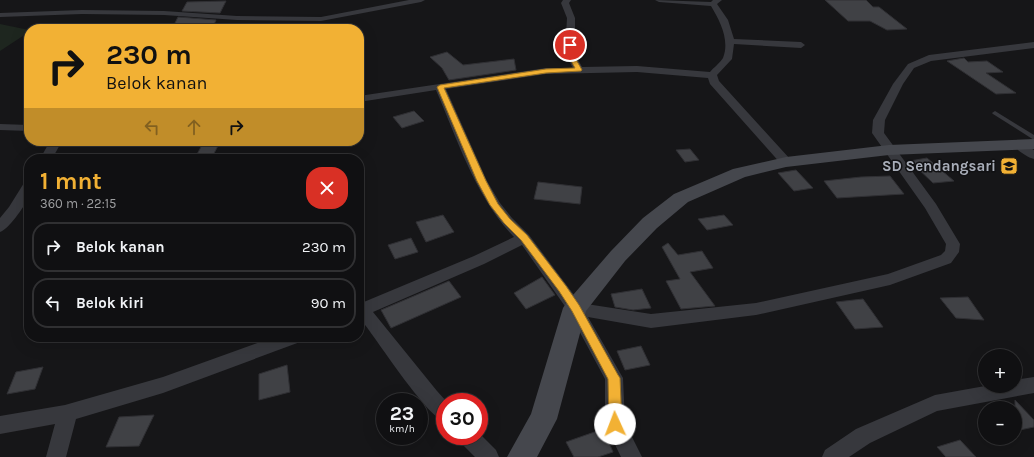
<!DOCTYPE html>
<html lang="id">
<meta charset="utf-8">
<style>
body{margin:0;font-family:Karla,sans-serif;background:#19191b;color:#f1f3f6;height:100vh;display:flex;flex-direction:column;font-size:15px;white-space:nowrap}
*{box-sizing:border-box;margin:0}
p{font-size:13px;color:#9c9d9f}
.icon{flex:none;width:22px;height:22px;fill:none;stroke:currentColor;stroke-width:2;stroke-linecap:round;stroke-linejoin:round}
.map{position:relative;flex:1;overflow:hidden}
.sheet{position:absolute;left:24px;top:154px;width:340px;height:188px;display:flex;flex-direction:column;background:#101012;border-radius:16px;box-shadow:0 4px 16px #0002,0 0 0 1px #303032}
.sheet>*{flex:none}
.top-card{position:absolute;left:24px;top:24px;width:340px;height:122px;border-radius:16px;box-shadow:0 4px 16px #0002,0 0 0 1px #303032;background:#f2b134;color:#111;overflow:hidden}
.buttons{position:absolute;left:978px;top:349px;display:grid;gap:8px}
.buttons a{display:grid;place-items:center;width:44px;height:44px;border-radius:50%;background:#101012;box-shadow:0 4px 16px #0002,0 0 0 1px #303032;font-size:20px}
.speed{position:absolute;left:376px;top:393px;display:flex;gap:8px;font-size:20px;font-weight:700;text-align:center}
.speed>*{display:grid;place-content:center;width:52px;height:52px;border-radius:50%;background:#101012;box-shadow:0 4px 16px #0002,0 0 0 1px #303032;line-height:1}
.speed small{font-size:10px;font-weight:400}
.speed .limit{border:6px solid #d22;background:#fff;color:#111}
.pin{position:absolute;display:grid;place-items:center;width:34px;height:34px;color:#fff;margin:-17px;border:2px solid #fff;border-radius:50%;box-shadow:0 1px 4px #0007}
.me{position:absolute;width:44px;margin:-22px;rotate:358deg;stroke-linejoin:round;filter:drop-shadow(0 0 3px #0008)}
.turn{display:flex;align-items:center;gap:14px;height:84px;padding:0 16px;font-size:18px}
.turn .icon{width:52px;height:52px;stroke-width:2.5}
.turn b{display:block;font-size:28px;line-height:34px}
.lanes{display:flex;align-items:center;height:38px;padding:0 16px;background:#0003;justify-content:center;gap:20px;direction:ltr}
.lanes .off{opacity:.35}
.round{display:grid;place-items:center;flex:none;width:42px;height:42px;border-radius:16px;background:#19191b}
.summary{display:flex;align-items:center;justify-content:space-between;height:68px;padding:0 16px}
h1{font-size:24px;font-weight:700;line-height:30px;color:#f2b134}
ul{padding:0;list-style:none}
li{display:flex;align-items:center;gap:12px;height:50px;margin:0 8px 6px;padding:0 8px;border:2px solid #303032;border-radius:16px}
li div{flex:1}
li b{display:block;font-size:15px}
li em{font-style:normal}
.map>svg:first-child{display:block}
</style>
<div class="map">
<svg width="1034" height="457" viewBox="0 0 1034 457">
<rect width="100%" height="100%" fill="#161618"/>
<path fill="#1e261f" d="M 0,24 L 29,30 L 29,32 L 0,51 Z"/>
<g fill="#404145" stroke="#303034">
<path d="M 825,0 L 866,0 L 873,7 L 879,7 L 907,29 L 887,30 L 870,21 L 848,21 Z"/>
<path d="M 226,1 L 220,13 L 182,11 L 187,2 Z"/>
<path d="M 178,17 L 216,20 L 212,29 L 172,29 Z"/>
<path d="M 447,52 L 463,65 L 514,59 L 516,70 L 449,80 L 442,68 L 430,57 Z"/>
<path d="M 964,58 L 968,62 L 987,61 L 1003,72 L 986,73 L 1016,93 L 996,94 L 947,61 Z"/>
<path d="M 414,111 L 424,121 L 402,128 L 393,117 Z"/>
<path d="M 219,144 L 212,157 L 195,158 L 202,145 Z"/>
<path d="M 690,149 L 699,160 L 685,162 L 676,150 Z"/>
<path d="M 927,158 L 954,181 L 933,183 L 910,161 Z"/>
<path d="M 796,170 L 813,188 L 794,191 L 778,173 Z"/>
<path d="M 890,176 L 904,194 L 837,198 L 824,181 L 861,177 Z"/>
<path d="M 538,182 L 582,187 L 580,204 L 534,199 Z"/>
<path d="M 443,215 L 454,232 L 426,242 L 416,222 Z"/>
<path d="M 724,215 L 733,225 L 707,230 L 698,219 Z"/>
<path d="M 411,238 L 418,252 L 395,259 L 388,245 Z"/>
<path d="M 668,243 L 678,255 L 702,251 L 713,268 L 690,272 L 715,306 L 681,309 L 666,281 L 680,279 L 662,247 Z"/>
<path d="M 542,277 L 555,295 L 526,309 L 514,293 Z"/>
<path d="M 449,281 L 461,297 L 391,328 L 381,310 Z"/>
<path d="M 642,289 L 651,308 L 633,310 L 615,307 L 611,294 Z"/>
<path d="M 968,297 L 984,320 L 956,318 L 940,298 Z"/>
<path d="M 863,299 L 883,327 L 855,329 L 836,302 Z"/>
<path d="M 641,346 L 650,365 L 625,370 L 617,351 Z"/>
<path d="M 287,365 L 290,392 L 259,400 L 259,374 Z"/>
<path d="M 43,367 L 35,389 L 7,394 L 16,372 Z"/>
<path d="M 1015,400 L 1034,420 L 1034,427 L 1015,431 Z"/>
<path d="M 154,415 L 139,446 L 106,447 L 119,417 Z"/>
<path d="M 603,429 L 613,452 L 598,457 L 574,457 L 566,442 Z"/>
<path d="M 960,440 L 976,457 L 946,457 L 937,447 Z"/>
</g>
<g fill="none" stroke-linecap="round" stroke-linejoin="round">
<path fill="#37383d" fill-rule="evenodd" d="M 995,111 L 1034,135 L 1034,140 L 993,114 L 992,113 Z"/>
<g fill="#37383d" fill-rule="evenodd">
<path d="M 409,0 L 425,0 L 421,2 L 321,21 L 237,20 L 164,15 L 82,14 L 0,17 L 0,13 L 82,10 L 164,11 L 237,16 L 321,17 Z"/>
<path d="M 563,0 L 571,0 L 569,3 L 575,18 L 575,54 L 582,67 L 637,66 L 710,72 C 713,68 720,63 723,58 C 730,40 720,21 711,6 L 659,2 L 655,0 L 711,2 L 713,0 L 722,0 L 717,4 L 728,20 L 734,39 L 801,42 L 805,45 L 801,48 L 734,44 L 732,59 L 717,75 L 719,81 L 790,159 L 792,162 L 790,165 L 782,165 L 710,84 L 708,78 L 637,72 L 546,74 L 446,89 L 487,181 L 500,203 L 512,218 L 529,235 L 580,303 L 651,314 L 756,303 L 888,274 L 941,255 L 945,251 L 946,244 L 925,208 L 872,133 L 873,120 L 893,84 L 908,64 L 929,55 L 1034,42 L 1034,48 L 931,61 L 914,68 L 903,84 L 885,120 L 884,133 L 936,204 L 960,244 L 959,252 L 951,263 L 890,285 L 756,315 L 651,328 L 588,317 L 623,378 L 625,423 L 642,457 L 621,457 L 605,424 L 605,379 L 569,312 L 522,245 L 484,264 L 373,312 L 437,391 L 447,402 L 445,402 L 445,422 C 424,414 377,339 359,317 L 359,304 L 474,256 L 514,237 C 475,196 458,141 436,90 L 359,102 L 359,96 L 546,68 L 573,68 L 565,54 L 567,18 L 561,3 Z"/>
<path d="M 0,124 L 29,125 L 29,131 L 0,130 Z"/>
<path d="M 50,141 L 62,141 L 52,159 L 40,159 Z"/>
<path d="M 1019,141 L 1034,150 L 1034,159 C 1027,157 1018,151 1013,145 L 1015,143 Z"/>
<path d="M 29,182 C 29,187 30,194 28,198 C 24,207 9,229 0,232 L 0,218 L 9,207 L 24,183 Z"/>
<path d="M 274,337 L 302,337 L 300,342 L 163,393 L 76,419 L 66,457 L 46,457 L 55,424 L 0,434 L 0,416 L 65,405 L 163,377 Z"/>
<path d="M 1034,377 L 1034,393 L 937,411 L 870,443 L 849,457 L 822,457 L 825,450 L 856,429 L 935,395 L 985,386 L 1015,386 L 1015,380 Z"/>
<path d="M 479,433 L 496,450 L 499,457 L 475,457 L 461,443 L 458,436 L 479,436 Z"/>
</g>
<path fill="#45474d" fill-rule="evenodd" d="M 1034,139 L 1034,149 L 889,155 L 786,167 L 745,177 L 688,202 L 657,228 L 625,261 L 586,311 L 557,419 L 537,457 L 507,457 L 531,414 L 563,308 L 567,302 L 611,251 L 643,218 L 674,194 L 733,169 L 786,157 L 889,145 Z"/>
</g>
<path fill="#f2b134" stroke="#9d7322" d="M 570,43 L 573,45 L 573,54 L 582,70 L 581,71 L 546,73 L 444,88 L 486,181 L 498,204 L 510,219 L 527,235 L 566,286 L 579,305 L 618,375 L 620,378 L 622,424 L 620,428 L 615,430 L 611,428 L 609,424 L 608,379 L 572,311 L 559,291 L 521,240 L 504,223 L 490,205 L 477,181 L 437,87 L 440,85 L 546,69 L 575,68 L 567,54 L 567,45 Z"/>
<defs>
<symbol id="school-square" viewBox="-11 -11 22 22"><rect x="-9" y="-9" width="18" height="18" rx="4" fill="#f2b134" stroke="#111113"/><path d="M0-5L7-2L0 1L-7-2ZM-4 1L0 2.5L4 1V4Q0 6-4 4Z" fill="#111"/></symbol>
</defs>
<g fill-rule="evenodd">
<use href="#school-square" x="999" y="156" width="20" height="20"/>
</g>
<g text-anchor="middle" stroke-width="3" stroke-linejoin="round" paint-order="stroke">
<g font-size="15" font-weight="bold" fill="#a8adb8" stroke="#111113" text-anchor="end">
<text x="996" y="171">SD Sendangsari</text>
</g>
</g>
</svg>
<div class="buttons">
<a>+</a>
<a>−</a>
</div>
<div class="speed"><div>23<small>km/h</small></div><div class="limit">30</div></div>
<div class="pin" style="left:570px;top:45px;background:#d93025"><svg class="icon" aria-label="arrive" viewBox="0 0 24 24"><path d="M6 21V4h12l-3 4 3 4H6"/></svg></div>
<svg class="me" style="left:615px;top:424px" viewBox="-20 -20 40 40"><circle r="19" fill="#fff"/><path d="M0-13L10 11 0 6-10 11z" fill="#f2b134"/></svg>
<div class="top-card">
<div class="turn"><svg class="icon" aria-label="right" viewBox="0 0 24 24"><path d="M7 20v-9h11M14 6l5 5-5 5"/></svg><div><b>230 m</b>Belok kanan</div></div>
<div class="lanes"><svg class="icon off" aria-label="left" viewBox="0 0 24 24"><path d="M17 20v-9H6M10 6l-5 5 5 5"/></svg><svg class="icon off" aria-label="ahead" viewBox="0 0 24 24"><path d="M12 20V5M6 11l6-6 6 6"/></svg><svg class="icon" aria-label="right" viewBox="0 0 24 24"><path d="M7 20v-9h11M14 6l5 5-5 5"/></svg></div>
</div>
<section class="sheet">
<div class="summary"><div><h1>1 mnt</h1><p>360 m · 22:15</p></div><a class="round" style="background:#d93025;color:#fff"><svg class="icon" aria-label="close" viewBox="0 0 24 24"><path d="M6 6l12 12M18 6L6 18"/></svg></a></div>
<ul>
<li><svg class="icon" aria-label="right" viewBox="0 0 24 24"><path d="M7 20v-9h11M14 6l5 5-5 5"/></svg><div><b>Belok kanan</b></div><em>230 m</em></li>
<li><svg class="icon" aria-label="left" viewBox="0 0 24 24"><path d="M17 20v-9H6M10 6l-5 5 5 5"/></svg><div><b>Belok kiri</b></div><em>90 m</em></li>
</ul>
</section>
</div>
